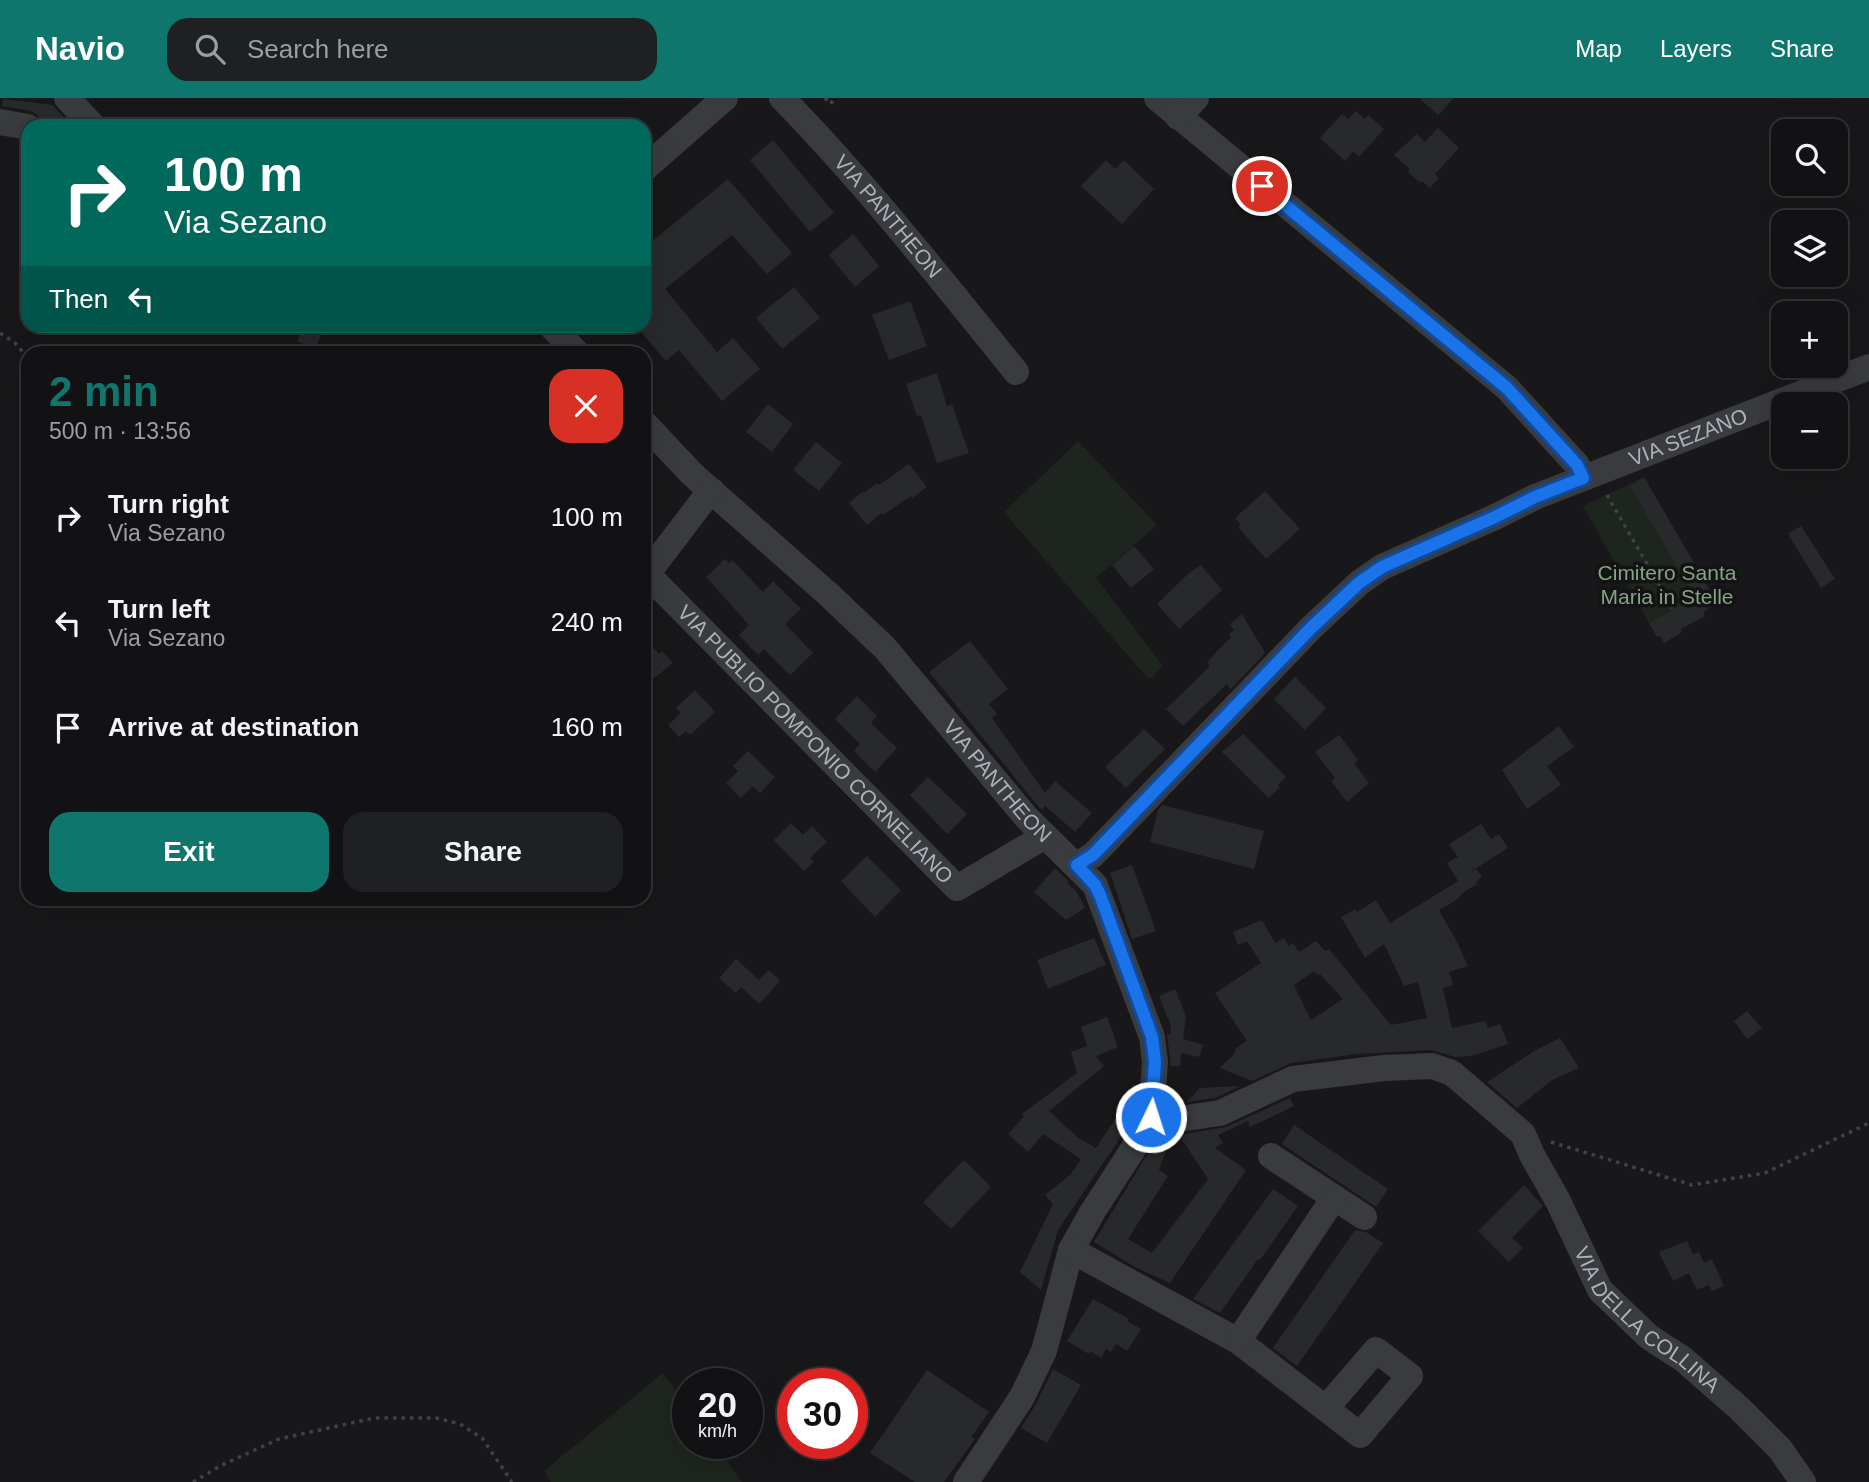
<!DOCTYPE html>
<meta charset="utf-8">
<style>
body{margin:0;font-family:Helvetica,sans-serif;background:#1f2022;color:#f1f3f6;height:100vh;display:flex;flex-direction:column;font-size:26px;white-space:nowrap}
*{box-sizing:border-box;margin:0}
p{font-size:23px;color:#9c9ea0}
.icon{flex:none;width:38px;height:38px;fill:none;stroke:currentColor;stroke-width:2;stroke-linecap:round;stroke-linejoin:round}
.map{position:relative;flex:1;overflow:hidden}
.panel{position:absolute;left:21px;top:248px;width:630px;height:560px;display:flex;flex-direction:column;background:#121214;border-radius:21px;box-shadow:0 7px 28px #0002,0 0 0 2px #313234}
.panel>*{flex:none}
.hud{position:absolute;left:21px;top:21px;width:630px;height:214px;border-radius:21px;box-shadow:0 7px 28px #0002,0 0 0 2px #313234;background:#00695c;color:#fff;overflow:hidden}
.controls{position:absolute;left:1771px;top:21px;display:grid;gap:14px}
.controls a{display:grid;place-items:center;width:77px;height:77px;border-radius:14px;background:#121214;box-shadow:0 7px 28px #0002,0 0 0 2px #313234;font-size:35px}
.speed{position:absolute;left:672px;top:1270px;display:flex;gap:14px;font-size:35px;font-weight:700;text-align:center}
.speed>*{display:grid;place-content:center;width:91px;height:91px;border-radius:50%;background:#121214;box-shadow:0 7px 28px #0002,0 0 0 2px #313234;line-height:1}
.speed small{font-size:18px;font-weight:400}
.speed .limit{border:10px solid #d22;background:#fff;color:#111}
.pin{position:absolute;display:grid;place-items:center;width:60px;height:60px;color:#fff;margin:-30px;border:4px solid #fff;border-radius:50%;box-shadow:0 2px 7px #0007}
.me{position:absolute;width:77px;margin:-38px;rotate:4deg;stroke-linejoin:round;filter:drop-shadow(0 0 5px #0008)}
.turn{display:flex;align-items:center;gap:24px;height:147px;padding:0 28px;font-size:32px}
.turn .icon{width:91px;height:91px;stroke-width:2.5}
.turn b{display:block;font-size:49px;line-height:60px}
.then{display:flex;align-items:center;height:66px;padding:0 28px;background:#0003;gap:14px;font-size:26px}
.round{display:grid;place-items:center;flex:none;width:74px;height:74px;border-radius:21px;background:#1f2022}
.headline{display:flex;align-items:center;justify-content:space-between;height:119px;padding:0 28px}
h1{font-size:42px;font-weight:600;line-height:52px;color:#0f766e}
.primary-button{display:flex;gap:14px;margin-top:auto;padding:14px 28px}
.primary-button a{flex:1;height:80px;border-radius:21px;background:#0f766e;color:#fff;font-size:28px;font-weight:600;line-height:80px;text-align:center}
.primary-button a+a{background:#1f2022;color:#f1f3f6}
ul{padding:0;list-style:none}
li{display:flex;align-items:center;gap:21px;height:105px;padding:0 28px}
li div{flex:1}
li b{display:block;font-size:26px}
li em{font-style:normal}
header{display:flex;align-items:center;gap:42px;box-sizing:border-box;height:98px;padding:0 35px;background:#0f766e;color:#fff}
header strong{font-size:33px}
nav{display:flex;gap:38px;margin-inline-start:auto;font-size:24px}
.search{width:490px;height:63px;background:#1f2022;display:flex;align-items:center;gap:18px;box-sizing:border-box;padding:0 24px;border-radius:21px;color:#9c9ea0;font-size:26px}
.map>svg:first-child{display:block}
</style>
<header>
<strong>Navio</strong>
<div class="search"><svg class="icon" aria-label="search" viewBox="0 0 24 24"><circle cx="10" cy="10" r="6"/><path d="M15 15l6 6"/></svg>Search here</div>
<nav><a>Map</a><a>Layers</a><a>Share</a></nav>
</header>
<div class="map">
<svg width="1869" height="1384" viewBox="0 0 1869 1384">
<rect width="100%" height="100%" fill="#18181a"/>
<g fill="#1e251e">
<path d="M 1078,343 L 1157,427 L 1096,480 L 1163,568 L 1149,582 L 1004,414 Z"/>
<path d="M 1644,379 L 1717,505 L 1703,514 L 1705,518 L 1694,524 L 1687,524 L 1688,527 L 1681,531 L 1682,534 L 1664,545 L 1660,538 L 1657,539 L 1583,408 Z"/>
<path d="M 663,1275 L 688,1309 L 688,1346 L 714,1346 L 742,1384 L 551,1384 L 544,1373 Z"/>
</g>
<g fill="#28292b" fill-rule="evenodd">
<path d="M 1419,0 L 1454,0 L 1438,17 Z"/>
<path d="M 3,1 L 53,7 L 65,21 L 41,20 L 31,13 L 2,8 Z"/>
<path d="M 1356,13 L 1365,21 L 1368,17 L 1384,31 L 1359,59 L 1353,53 L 1345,63 L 1320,40 L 1342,16 L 1348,21 Z"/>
<path d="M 1438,30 L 1459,50 L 1435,76 L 1439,80 L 1430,90 L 1422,83 L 1420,85 L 1408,74 L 1410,71 L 1394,57 L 1417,36 L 1425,44 Z"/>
<path d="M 773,42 L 834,115 L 810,134 L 750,62 Z"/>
<path d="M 1106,62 L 1115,71 L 1124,62 L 1154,91 L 1122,126 L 1081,88 Z"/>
<path d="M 728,81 L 792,155 L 767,176 L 732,137 L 665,191 L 717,254 L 733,240 L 760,271 L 722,303 L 679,252 L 666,263 L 636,228 L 644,228 L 644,150 Z"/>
<path d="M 853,136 L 879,168 L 855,189 L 829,157 Z"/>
<path d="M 794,189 L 820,220 L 782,251 L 756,220 Z"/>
<path d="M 910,203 L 927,248 L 889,262 L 872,217 Z"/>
<path d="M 303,228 L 325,228 L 315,251 L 297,243 Z"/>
<path d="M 937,275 L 947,308 L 952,306 L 969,355 L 937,365 L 921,317 L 917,318 L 906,286 Z"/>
<path d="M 768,306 L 793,326 L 772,354 L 746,334 Z"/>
<path d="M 816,344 L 842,365 L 819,393 L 793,372 Z"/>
<path d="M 909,366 L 927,389 L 912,400 L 911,398 L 883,417 L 881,415 L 867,427 L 849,405 L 862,394 L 864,395 L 877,385 L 879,387 Z"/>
<path d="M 1644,379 L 1717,505 L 1703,514 L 1705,518 L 1681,531 L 1682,534 L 1664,545 L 1660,538 L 1657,539 L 1649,525 L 1695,499 L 1630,388 Z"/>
<path d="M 1265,393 L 1300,431 L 1266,461 L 1238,429 L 1241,427 L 1235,420 Z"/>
<path d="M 1801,428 L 1835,481 L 1821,490 L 1788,436 Z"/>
<path d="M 1134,448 L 1154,471 L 1131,490 L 1112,467 Z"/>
<path d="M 725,461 L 729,465 L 732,462 L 763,494 L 773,483 L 801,511 L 785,526 L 813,555 L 790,577 L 764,551 L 758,557 L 739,537 L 749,527 L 706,479 Z"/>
<path d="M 1201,467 L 1222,492 L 1179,531 L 1157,506 L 1190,474 Z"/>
<path d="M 1242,516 L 1265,555 L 1231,591 L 1227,586 L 1183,628 L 1166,611 L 1210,568 L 1207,564 L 1231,539 L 1229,536 L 1234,532 L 1230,526 Z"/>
<path d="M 644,539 L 659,556 L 662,553 L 673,565 L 644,588 Z"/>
<path d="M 970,543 L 1008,591 L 989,606 L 997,616 L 992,620 L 1045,695 L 1055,683 L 1092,715 L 1075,734 L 1045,708 L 1042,712 L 1038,708 L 929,574 Z"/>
<path d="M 1295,579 L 1326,610 L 1305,632 L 1274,601 Z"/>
<path d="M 695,592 L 715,614 L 690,637 L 686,633 L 679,639 L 668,627 L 681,615 L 676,610 Z"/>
<path d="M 857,598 L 877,618 L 871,625 L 897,650 L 875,674 L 854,653 L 860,646 L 835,621 Z"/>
<path d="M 1559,628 L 1574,649 L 1547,668 L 1561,687 L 1527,711 L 1502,672 Z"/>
<path d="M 1144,631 L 1165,651 L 1126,690 L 1105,669 Z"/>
<path d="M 1243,636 L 1286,679 L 1278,687 L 1280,689 L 1269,700 L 1222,654 Z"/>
<path d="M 1339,637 L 1358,662 L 1354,665 L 1369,685 L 1347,704 L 1331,683 L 1335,680 L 1315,654 Z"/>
<path d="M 748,653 L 775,679 L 760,695 L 753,688 L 741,700 L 726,685 L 738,673 L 733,668 Z"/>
<path d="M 928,679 L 967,716 L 947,736 L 910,697 Z"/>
<path d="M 1162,707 L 1264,733 L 1254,771 L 1150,744 L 1158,712 Z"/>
<path d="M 791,725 L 803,737 L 812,728 L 827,744 L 810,760 L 814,764 L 804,773 L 774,742 Z"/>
<path d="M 1481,726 L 1491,741 L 1499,736 L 1508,750 L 1470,774 L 1477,771 L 1482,779 L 1476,784 L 1477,786 L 1464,794 L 1455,803 L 1439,812 L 1456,842 L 1468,868 L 1449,874 L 1453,887 L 1443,890 L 1452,930 L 1485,923 L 1488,930 L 1500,926 L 1508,946 L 1471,958 L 1455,959 L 1431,952 L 1357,956 L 1291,965 L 1252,983 L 1220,970 L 1234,956 L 1236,950 L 1247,943 L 1215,895 L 1261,865 L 1247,843 L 1238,847 L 1233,834 L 1262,822 L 1275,845 L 1284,840 L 1288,848 L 1293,845 L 1299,854 L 1316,843 L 1325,853 L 1329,851 L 1391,927 L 1427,920 L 1418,884 L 1404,888 L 1384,846 L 1365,860 L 1341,819 L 1356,811 L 1357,814 L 1376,802 L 1390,825 L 1458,783 L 1447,765 L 1458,759 L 1449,746 ZM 1314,873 L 1318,877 L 1320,876 L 1343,901 L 1311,922 L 1294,887 Z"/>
<path d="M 867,758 L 901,792 L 875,819 L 841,783 Z"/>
<path d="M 1132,767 L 1156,833 L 1132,841 L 1110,775 Z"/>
<path d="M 1055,770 L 1069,784 L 1068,786 L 1076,793 L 1085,810 L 1066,822 L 1034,794 Z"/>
<path d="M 1094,840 L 1106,867 L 1048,891 L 1037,862 Z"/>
<path d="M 736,861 L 759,882 L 769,872 L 780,883 L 759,906 L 741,889 L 736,895 L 719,880 Z"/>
<path d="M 1175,891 L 1186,918 L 1183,941 L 1203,947 L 1199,959 L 1181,955 L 1180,968 L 1171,968 L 1167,936 L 1170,937 L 1171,928 L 1159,898 Z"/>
<path d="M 1747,913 L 1762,930 L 1747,941 L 1734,923 Z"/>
<path d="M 1107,919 L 1118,949 L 1096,958 L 1104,968 L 1049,1013 L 1077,1039 L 1096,1050 L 1119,1015 L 1131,1024 L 1058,1132 L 1041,1192 L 1020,1174 L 1053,1106 L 1045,1097 L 1071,1076 L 1081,1061 L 1043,1036 L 1028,1054 L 1008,1036 L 1024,1018 L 1022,1016 L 1077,975 L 1071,954 L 1087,948 L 1081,929 Z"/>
<path d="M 1560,940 L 1579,970 L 1552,982 L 1517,1010 L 1487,984 L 1536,952 Z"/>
<path d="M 1241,988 L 1215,1000 L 1187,1004 L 1200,990 Z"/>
<path d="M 1290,1000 L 1294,1008 L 1250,1029 L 1248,1023 L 1218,1037 L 1223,1045 L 1215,1050 L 1246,1072 L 1170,1185 L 1135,1169 L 1094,1144 L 1160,1035 L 1172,1036 L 1159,1072 L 1168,1078 L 1128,1141 L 1152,1155 L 1208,1081 L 1179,1037 L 1226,1029 Z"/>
<path d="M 1294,1027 L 1388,1091 L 1376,1109 L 1282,1046 Z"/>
<path d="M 964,1062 L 991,1089 L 951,1131 L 923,1104 Z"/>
<path d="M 1524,1087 L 1543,1108 L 1512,1140 L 1523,1150 L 1509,1164 L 1478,1133 Z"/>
<path d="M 1273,1091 L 1298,1108 L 1260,1162 L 1258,1161 L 1220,1215 L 1193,1201 Z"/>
<path d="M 1355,1132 L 1366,1134 L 1383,1145 L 1297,1268 L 1273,1250 Z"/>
<path d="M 1687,1143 L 1693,1156 L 1699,1154 L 1704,1165 L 1712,1161 L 1724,1188 L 1712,1193 L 1709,1187 L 1697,1192 L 1689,1175 L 1673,1183 L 1659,1154 Z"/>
<path d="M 1093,1201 L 1129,1221 L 1127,1223 L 1141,1231 L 1127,1253 L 1116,1246 L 1111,1254 L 1106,1251 L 1101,1260 L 1090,1253 L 1089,1256 L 1067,1243 Z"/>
<path d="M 1053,1271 L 1081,1287 L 1047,1345 L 1021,1330 L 1036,1306 Z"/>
<path d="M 927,1272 L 989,1314 L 971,1339 L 975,1341 L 944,1384 L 915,1384 L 870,1355 Z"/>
</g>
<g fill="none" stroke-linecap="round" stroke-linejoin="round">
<g stroke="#3f4246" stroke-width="3.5" stroke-dasharray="3.5 5" stroke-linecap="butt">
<path d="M 825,0 L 830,6 L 833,3 L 831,0"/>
<path d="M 0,235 L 15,245 L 28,260"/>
<path d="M 1607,397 L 1673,511"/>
<path d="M 1551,1044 L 1692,1087 L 1765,1075 L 1869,1025"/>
<path d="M 193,1384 L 222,1367 L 279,1341 L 374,1320 L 436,1320 L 460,1326 L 482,1340 L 512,1384"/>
</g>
<g stroke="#393b3f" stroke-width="26">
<path d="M 67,0 L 93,28"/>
<path id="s1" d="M 782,0 C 866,86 940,180 1016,274"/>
<path d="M 1157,0 L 1507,290 L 1577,367 L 1583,380"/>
<path d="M 1178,19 L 1196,0"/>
<path d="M 0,24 L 28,29"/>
<path d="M 644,71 L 725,0"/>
<path d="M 551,228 L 578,256"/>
<path id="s2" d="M 644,325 L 692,376 L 828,496 L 885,550 L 1026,719 L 1095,787 L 1152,939 L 1155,964 L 1151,1019 L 1137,1045 L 1093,1113 L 1071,1152 L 1044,1253 L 1022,1299 L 966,1384"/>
<path id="s3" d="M 711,392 L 647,476 L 957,790 L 1045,738"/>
<path id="s4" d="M 1077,767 L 1093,757 L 1311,530 L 1359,485 L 1382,469 L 1495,419 L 1535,399 L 1869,269"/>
<path id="s5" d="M 1151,1019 L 1179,1021 L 1220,1015 L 1293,981 L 1384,970 L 1432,968 L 1452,975 L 1523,1036 L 1532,1057 L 1558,1103 L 1600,1192 L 1649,1239 L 1683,1261 L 1740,1311 L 1780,1351 L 1803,1384"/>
<path d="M 1271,1058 L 1364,1119"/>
<path d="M 1071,1152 L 1238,1243 L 1360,1337 L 1410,1278 L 1376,1252 L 1326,1310"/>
<path d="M 1238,1243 L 1334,1100"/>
</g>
</g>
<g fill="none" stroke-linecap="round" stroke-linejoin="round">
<defs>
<path id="route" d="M 1151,1019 L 1155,964 L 1152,939 L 1100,797 L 1095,787 L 1077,767 L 1093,757 L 1311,530 L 1359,485 L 1382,469 L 1495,419 L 1535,399 L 1583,380 L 1577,367 L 1507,290 L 1262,88"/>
</defs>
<use href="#route" stroke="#114b97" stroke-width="18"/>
<use href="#route" stroke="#1a73e8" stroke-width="12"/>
</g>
<g text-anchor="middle" stroke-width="7" stroke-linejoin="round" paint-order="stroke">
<g font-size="21" fill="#abb1b9" stroke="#131315">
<text dy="7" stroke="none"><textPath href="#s1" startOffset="159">VIA PANTHEON</textPath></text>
<text dy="7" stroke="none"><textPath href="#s4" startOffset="760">VIA SEZANO</textPath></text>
<text dy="7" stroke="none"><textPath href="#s3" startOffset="345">VIA PUBLIO POMPONIO CORNELIANO</textPath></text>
<text dy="7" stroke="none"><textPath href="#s2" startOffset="504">VIA PANTHEON</textPath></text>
<text dy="7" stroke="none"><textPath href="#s5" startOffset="632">VIA DELLA COLLINA</textPath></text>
</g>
<g font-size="21" fill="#85a483" stroke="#131315">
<text x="1667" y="482">Cimitero Santa<tspan x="1667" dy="24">Maria in Stelle</tspan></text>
</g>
</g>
</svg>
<div class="controls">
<a><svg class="icon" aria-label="search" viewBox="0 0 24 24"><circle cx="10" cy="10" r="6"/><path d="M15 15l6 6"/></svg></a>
<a><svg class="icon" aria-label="layers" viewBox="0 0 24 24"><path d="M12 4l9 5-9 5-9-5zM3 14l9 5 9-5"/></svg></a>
<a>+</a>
<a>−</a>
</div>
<div class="speed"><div>20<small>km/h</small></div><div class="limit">30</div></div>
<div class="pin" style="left:1262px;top:88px;background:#d93025"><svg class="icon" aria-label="arrive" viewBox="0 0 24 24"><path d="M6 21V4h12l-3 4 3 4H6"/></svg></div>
<svg class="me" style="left:1151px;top:1019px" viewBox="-20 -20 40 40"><circle r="17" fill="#1a73e8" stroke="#fff" stroke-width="3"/><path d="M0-11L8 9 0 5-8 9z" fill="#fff"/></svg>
<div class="hud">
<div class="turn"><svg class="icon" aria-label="right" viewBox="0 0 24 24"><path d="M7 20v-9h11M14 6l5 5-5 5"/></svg><div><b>100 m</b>Via Sezano</div></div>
<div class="then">Then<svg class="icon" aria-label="left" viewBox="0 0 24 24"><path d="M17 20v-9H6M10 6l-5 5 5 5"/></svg></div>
</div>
<section class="panel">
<div class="headline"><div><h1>2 min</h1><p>500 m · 13:56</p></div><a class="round" style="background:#d93025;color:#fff"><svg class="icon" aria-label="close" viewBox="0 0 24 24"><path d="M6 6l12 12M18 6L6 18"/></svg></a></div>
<ul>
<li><svg class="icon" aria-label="right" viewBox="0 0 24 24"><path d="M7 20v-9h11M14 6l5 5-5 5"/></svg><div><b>Turn right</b><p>Via Sezano</p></div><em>100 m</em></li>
<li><svg class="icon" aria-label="left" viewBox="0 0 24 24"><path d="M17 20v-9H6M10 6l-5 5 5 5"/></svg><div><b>Turn left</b><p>Via Sezano</p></div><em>240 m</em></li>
<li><svg class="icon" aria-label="arrive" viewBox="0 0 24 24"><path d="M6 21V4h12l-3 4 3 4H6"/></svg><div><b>Arrive at destination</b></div><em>160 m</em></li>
</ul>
<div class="primary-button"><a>Exit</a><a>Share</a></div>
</section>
</div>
